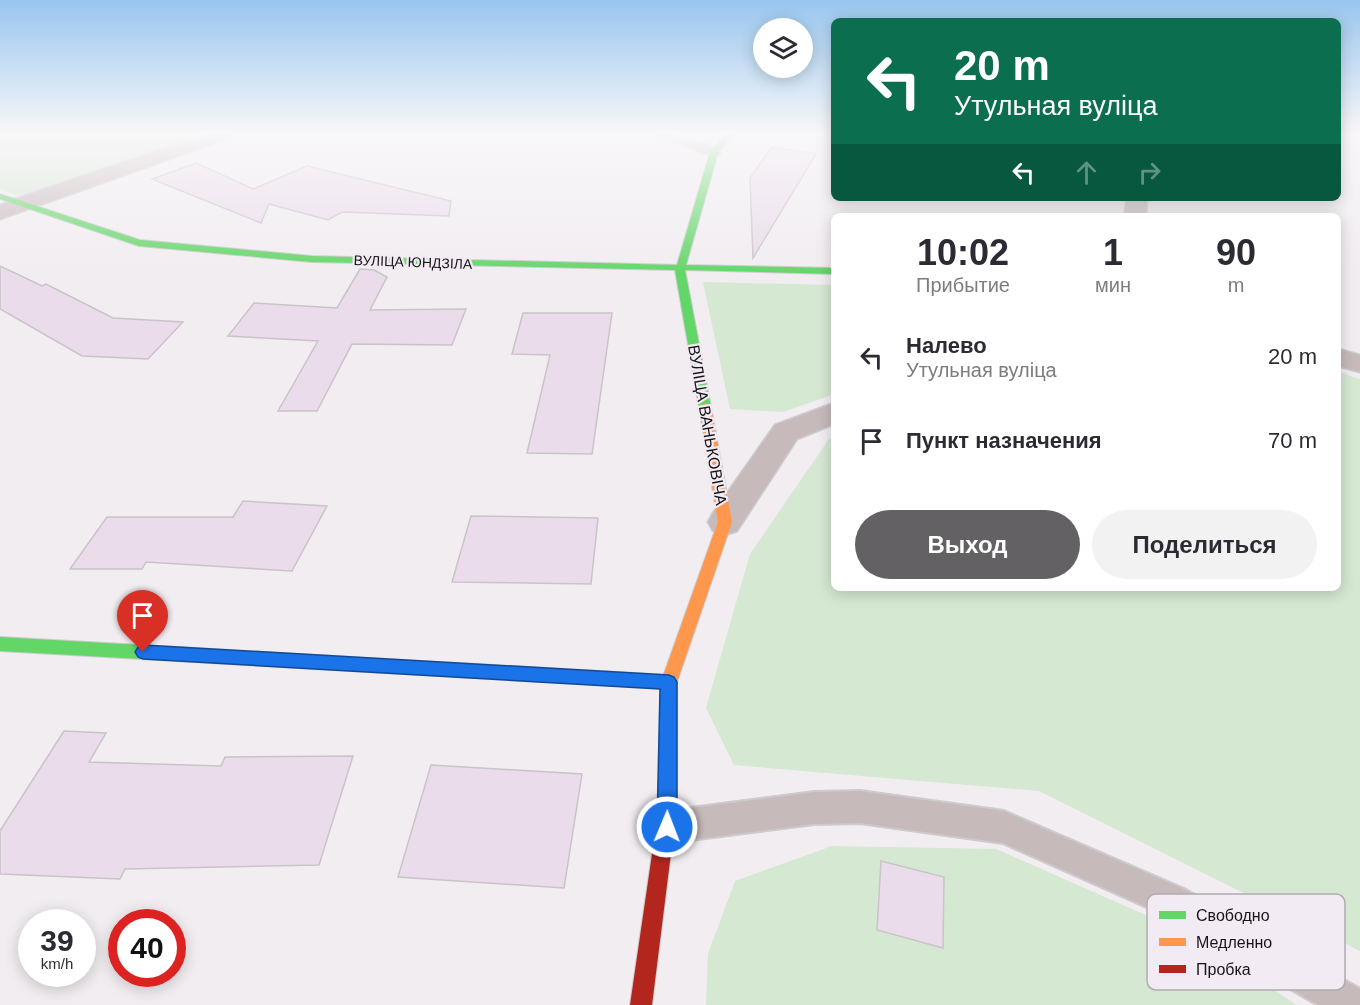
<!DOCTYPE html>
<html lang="ru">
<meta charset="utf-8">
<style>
body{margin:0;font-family:Helvetica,sans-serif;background:#f2f2f3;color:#2b2b33;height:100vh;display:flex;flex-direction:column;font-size:22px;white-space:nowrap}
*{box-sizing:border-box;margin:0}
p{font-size:20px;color:#7c7c81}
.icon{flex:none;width:33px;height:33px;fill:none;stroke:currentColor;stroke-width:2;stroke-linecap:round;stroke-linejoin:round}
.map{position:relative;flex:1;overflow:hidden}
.details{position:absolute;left:831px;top:213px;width:510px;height:378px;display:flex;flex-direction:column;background:#fff;border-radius:9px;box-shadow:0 3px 15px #0003}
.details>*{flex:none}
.top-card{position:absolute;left:831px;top:18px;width:510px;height:183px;border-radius:9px;box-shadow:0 3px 15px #0003;background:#0b6e4f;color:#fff;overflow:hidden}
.buttons{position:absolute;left:753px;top:18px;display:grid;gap:12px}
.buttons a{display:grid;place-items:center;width:60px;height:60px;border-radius:50%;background:#fff;box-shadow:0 3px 15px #0003;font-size:30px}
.speed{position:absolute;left:18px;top:909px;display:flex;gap:12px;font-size:30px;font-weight:700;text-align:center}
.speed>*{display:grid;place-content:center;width:78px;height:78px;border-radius:50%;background:#fff;box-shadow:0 3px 15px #0003;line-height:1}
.speed small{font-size:15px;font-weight:400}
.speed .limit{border:9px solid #d22;background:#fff;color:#111}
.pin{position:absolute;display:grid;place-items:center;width:51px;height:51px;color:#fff;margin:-62px -26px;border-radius:50% 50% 50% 0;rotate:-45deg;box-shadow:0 0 6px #0007}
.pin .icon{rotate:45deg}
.me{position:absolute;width:66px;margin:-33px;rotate:1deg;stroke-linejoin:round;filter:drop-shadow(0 0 4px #0008)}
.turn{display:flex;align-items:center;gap:21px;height:126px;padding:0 24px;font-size:27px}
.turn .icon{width:78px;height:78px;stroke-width:2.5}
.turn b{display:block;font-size:42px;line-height:51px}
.lanes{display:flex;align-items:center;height:57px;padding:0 24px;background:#0003;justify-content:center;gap:30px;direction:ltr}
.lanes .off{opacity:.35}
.eta{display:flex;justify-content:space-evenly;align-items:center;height:102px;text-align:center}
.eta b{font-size:36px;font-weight:600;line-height:42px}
.action{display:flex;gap:12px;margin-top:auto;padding:12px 24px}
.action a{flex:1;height:69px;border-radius:36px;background:#636163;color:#fff;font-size:24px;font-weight:600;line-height:69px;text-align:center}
.action a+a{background:#f2f2f3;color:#2b2b33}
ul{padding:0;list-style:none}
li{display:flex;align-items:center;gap:18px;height:84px;padding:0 24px}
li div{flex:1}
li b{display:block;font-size:22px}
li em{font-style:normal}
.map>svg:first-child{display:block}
</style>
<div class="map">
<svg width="1360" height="1005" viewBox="0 0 1360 1005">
<rect width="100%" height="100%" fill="#f1edf1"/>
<g fill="#d5e8d2" fill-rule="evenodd">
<path d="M 0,134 L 201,134 L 20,197 L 0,189 Z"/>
<path d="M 703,282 L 834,285 L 834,394 L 783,412 L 730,409 Z"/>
<path d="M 1338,372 L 1360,379 L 1360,951 L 1039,791 L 734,765 L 706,708 L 750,554 L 829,439 L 834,437 L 834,588 L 1338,588 Z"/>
<path d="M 832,846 L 996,849 L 1191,935 L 1297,1005 L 706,1005 L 708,954 L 735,881 ZM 881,861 L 944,877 L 943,948 L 877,930 Z"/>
</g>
<g fill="#eadcea" stroke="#c8c4c8" stroke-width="1.5">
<path d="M 772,147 L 816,154 L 753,258 L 750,178 Z"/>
<path d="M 196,163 L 253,189 L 307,166 L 451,201 L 449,216 L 342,212 L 328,220 L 269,204 L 261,223 L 152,179 Z"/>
<path d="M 0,266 L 42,286 L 46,284 L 113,318 L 183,322 L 148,359 L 82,356 L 0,309 Z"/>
<path d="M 360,269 L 374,270 L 387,277 L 370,310 L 466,309 L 452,345 L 352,344 L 317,411 L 278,411 L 318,341 L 228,336 L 254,303 L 337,308 Z"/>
<path d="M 523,313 L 612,313 L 592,454 L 527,453 L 550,355 L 512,354 Z"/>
<path d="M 243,501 L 327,506 L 292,571 L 146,562 L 142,569 L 70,569 L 107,517 L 233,517 Z"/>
<path d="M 471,516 L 598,518 L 591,584 L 452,582 Z"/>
<path d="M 64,731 L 106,733 L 89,762 L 221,766 L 225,757 L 353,756 L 319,865 L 125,869 L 120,879 L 0,874 L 0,831 Z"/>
<path d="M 431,765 L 582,774 L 564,888 L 398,877 Z"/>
<path d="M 881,861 L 944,877 L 943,948 L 877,930 Z"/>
</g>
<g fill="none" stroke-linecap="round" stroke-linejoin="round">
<defs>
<g id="lane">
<path d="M 654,134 L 671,134 L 718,149 L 720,152 L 718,155 L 710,155 Z"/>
<path d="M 860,791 L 1004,811 L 1015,816 L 1184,889 L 1360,989 L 1360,1005 L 1318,1005 L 1160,913 L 1003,843 L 860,823 L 814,824 L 667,843 L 656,838 L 651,827 L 656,816 L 667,811 L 814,792 Z"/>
</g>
<g id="street">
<path d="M 207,134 L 232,134 L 229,138 L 0,219 L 0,205 L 15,199 Z"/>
<path d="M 1127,198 L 1147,198 L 1146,216 L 1124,216 Z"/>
<path d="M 1338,349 L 1360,355 L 1360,372 L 1338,366 Z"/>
<path d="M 834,403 L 834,424 L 797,439 L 737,531 L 725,535 L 713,531 L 708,522 L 713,513 L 775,425 Z"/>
</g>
<g id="fast">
<path d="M 726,134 L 734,134 L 718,153 L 686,265 L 834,268 L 834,274 L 685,270 L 711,407 L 705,411 L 699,407 L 675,270 L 312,262 L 139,246 L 0,199 L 0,194 L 140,240 L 312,256 L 677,265 L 710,152 Z"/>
<path d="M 0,637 L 669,675 L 675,677 L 677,682 L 675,687 L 669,689 L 0,651 Z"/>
</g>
<path id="slow" d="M 705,403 L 711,407 L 732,522 L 677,682 L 676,813 L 674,820 L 667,822 L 660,820 L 658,813 L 661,682 L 718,522 L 699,407 Z"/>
<path id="jam" d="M 667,804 L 674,806 L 676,813 L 652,1005 L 630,1005 L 658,813 L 660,806 Z"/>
</defs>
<use href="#lane" stroke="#cdcbcd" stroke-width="4"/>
<use href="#street" stroke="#cdcbcd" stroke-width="3"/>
<use href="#fast" stroke="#cdcbcd" stroke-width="2"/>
<use href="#slow" stroke="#cdcbcd" stroke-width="2"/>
<use href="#jam" stroke="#cdcbcd" stroke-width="2"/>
<use href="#lane" fill="#c7babb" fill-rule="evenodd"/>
<use href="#street" fill="#c7babb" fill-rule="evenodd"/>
<use href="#fast" fill="#63d668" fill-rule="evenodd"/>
<use href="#slow" fill="#ff974d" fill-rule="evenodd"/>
<use href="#jam" fill="#b3261e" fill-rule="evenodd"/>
</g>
<linearGradient id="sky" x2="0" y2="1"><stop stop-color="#98c6ee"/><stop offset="0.49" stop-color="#f9f7f9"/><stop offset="1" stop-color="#f9f7f9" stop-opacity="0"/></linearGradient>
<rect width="1360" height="274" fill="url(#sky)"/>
<path fill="#1a73e8" stroke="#114b97" stroke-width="1.5" d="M 143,645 L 669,675 L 674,677 L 677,682 L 677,827 L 674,834 L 667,836 L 660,834 L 657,827 L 660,689 L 143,659 L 138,657 L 135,652 L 138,647 Z"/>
<g text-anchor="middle" stroke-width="4.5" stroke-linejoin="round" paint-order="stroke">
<g font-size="14" fill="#171517" stroke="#f3ebf3">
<text transform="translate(413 262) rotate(2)" y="5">ВУЛІЦА ЮНДЗІЛА</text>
</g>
<g font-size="16" fill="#171517" stroke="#f3ebf3">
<text transform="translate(708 425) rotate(80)" y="6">ВУЛІЦА ВАНЬКОВІЧА</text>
</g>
</g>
<rect x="1147" y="894" width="198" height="96" rx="9" fill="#f3ebf3" stroke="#b1abb1" stroke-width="1.5"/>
<rect x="1159" y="911" width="27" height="8" fill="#63d668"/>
<rect x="1159" y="938" width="27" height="8" fill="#ff974d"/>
<rect x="1159" y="965" width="27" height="8" fill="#b3261e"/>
<g font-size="16" fill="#171517">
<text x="1196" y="921">Свободно</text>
<text x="1196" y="948">Медленно</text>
<text x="1196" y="975">Пробка</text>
</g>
</svg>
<div class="buttons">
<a><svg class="icon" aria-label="layers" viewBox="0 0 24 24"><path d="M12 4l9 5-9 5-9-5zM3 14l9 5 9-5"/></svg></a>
</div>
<div class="speed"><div>39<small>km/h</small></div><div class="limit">40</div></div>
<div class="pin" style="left:143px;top:652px;background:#d93025"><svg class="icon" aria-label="arrive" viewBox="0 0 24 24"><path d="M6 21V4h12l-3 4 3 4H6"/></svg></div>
<svg class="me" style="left:667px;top:827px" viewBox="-20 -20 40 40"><circle r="17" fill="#1a73e8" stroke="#fff" stroke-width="3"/><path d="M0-11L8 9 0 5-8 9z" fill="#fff"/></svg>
<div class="top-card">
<div class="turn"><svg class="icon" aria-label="left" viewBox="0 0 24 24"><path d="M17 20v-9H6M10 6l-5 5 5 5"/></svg><div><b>20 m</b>Утульная вуліца</div></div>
<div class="lanes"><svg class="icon" aria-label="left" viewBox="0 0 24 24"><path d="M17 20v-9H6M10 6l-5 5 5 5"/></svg><svg class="icon off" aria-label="ahead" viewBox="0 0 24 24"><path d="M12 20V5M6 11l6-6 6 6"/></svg><svg class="icon off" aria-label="right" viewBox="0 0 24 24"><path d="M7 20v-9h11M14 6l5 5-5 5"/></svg></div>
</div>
<section class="details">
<div class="eta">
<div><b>10:02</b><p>Прибытие</p></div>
<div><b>1</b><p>мин</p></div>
<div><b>90</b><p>m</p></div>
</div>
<ul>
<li><svg class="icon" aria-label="left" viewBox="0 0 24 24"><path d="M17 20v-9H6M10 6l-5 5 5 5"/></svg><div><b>Налево</b><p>Утульная вуліца</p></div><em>20 m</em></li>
<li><svg class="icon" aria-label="arrive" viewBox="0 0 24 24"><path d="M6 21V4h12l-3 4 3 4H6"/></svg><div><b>Пункт назначения</b></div><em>70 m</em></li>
</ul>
<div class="action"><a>Выход</a><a>Поделиться</a></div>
</section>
</div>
